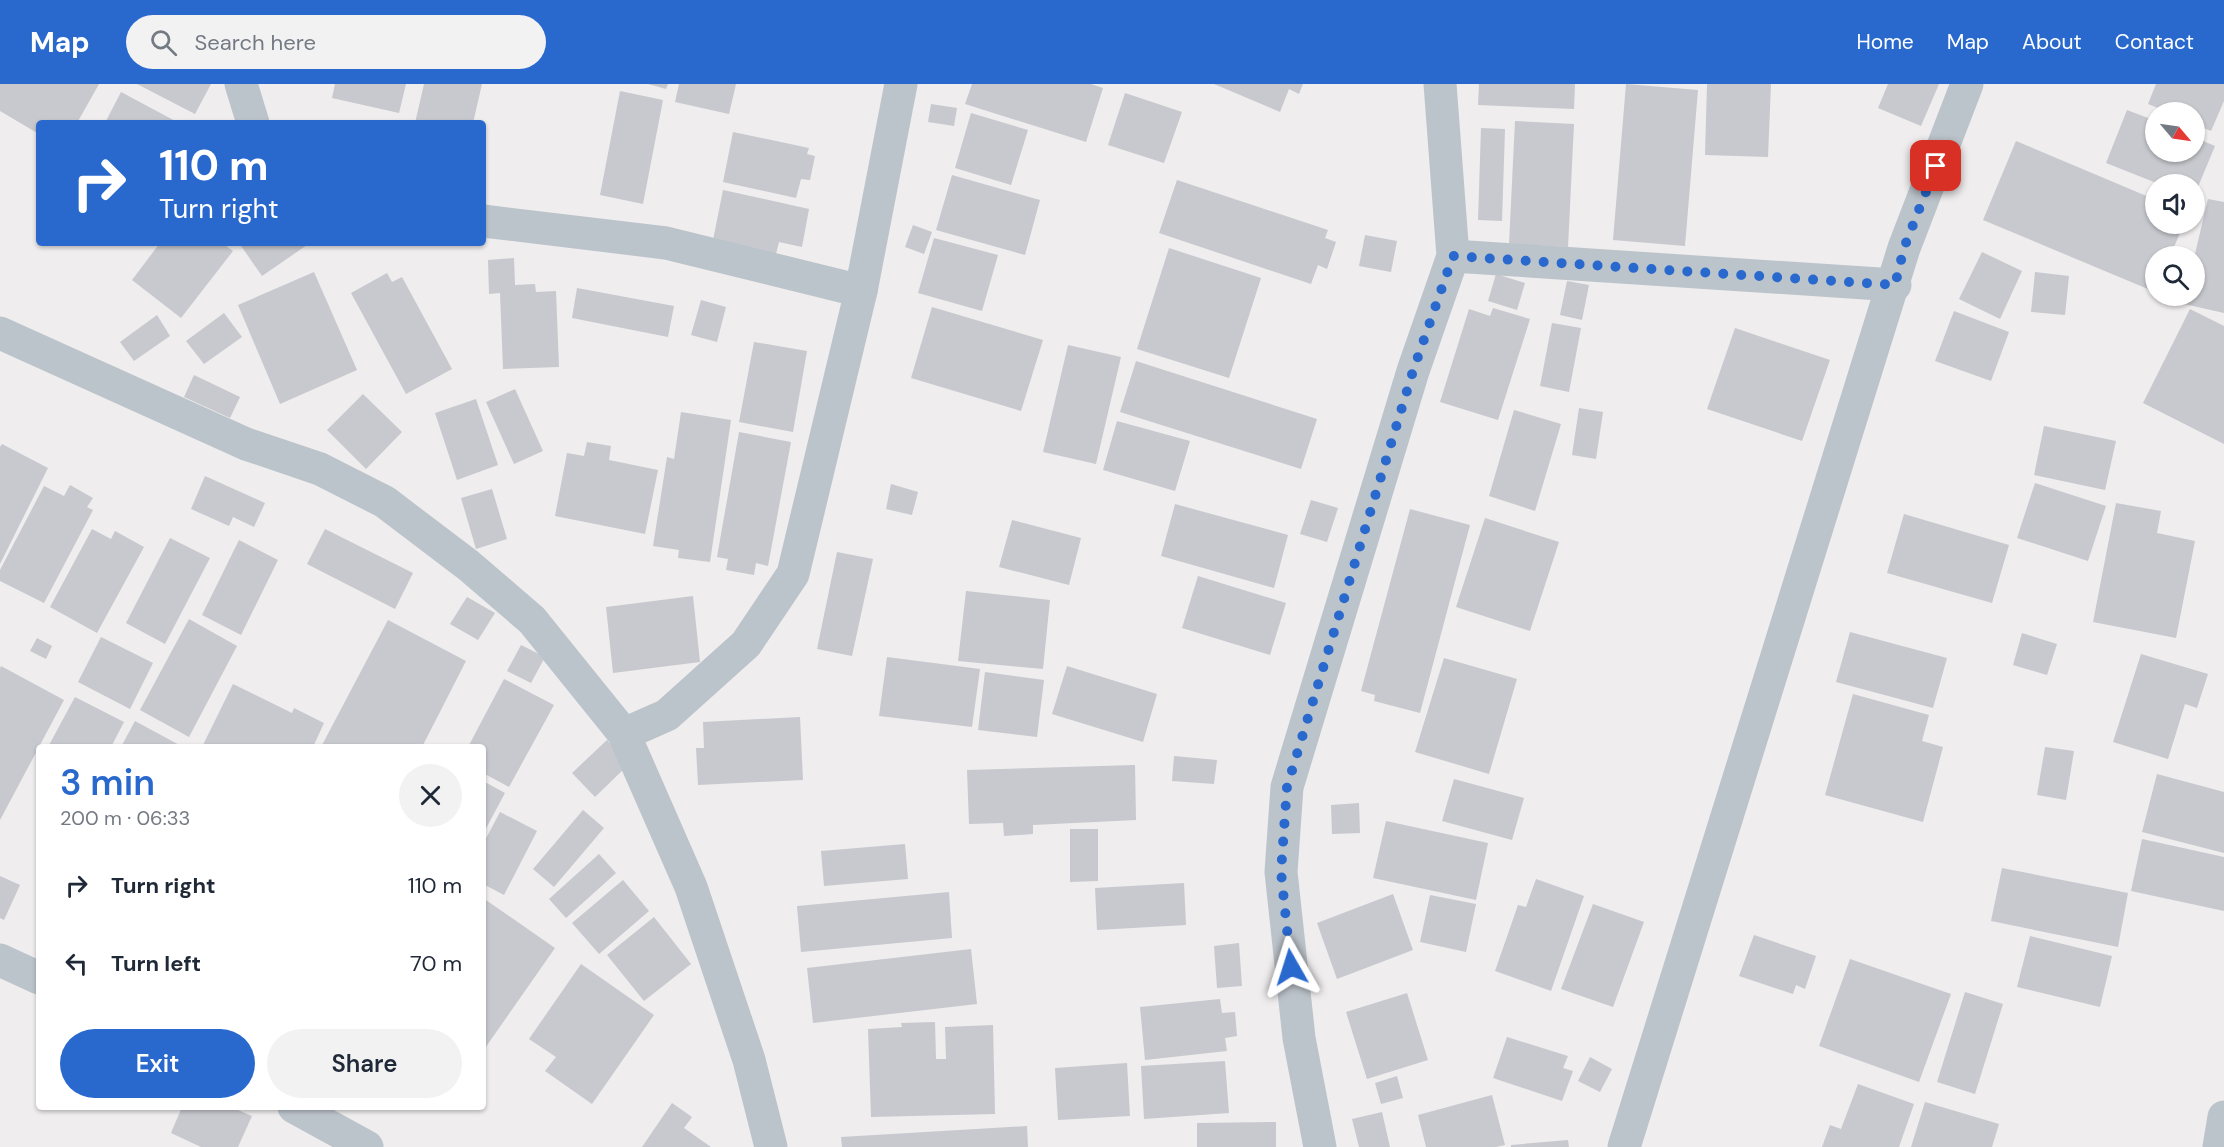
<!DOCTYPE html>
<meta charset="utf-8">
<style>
body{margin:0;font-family:"DM Sans",sans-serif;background:#f2f2f3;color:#1f2937;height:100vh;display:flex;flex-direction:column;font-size:22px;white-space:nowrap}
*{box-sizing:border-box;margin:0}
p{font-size:20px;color:#747a83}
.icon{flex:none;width:33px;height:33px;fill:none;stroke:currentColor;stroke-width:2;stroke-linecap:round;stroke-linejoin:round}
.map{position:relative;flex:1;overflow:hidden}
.side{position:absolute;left:36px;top:660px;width:450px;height:366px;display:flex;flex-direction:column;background:#fff;border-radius:6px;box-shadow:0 2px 4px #0004}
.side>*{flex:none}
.banner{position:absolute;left:36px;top:36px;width:450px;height:126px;border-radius:6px;box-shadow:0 2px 4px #0004;background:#2969ce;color:#fff;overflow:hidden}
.needle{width:39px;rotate:119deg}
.fabs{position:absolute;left:2145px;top:18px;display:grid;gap:12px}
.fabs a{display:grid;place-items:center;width:60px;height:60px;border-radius:50%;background:#fff;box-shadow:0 2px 4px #0004;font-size:30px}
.pin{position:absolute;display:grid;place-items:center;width:51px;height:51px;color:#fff;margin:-26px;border-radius:12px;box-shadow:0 3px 9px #0006}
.me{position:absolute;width:66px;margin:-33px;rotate:354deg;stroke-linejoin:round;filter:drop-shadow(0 0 4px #0008)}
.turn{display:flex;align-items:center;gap:21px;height:126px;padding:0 24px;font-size:27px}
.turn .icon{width:78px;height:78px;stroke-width:2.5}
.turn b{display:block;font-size:42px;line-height:51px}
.round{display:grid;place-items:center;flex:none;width:63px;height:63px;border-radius:32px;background:#f2f2f3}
.head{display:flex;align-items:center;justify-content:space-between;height:102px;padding:0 24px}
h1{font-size:36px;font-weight:600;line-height:45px;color:#2969ce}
.primary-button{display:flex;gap:12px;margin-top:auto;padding:12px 24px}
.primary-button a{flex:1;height:69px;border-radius:36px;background:#2969ce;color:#fff;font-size:24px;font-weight:600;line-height:69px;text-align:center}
.primary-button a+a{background:#f2f2f3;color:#1f2937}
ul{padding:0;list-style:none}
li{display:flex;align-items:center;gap:18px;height:78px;padding:0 24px}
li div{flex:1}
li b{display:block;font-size:22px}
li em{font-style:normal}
header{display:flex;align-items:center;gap:36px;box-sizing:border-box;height:84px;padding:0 30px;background:#2969ce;color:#fff}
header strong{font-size:28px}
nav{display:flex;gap:33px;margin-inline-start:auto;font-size:21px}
.search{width:420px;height:54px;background:#f2f2f3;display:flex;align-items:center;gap:15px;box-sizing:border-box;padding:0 21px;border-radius:33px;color:#747a83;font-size:22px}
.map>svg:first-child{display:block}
</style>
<header>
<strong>Map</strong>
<div class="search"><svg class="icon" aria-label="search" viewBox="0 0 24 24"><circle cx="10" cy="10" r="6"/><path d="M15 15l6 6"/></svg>Search here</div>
<nav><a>Home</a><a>Map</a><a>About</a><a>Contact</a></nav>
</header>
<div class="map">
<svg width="2224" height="1063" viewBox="0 0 2224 1063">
<rect width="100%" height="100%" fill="#efeded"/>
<g fill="#c7c9cf">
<path d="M 0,0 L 99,0 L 77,39 L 39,39 L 39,50 L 0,27 Z"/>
<path d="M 137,0 L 211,0 L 195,30 Z"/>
<path d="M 335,0 L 406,0 L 399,29 L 332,14 Z"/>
<path d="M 424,0 L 482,0 L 473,39 L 415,39 Z"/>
<path d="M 648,0 L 668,0 L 666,5 Z"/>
<path d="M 679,0 L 736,0 L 729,30 L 675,18 Z"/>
<path d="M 972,0 L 1091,0 L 1103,4 L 1086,58 L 965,20 Z"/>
<path d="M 1214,0 L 1303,0 L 1299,10 L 1289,5 L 1280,28 Z"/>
<path d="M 1479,0 L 1575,0 L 1574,25 L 1478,21 Z"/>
<path d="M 1626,0 L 1698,6 L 1685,162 L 1613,156 Z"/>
<path d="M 1707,0 L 1771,0 L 1768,73 L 1705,71 Z"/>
<path d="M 1888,0 L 1939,0 L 1921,42 L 1878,24 Z"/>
<path d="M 2156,0 L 2224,0 L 2224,17 L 2211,47 L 2194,40 L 2194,28 L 2168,28 L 2148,20 Z"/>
<path d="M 620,7 L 663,16 L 643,120 L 600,111 Z"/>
<path d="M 121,8 L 179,39 L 105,39 Z"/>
<path d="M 1125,9 L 1182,28 L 1164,79 L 1108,61 Z"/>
<path d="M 931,20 L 957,24 L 954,42 L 928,38 Z"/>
<path d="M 2127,26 L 2156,37 L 2156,68 L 2194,68 L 2194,53 L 2215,62 L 2195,110 L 2194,100 L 2159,100 L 2106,79 Z"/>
<path d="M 971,29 L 1028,46 L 1011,101 L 955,84 Z"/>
<path d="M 1515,37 L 1574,40 L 1568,163 L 1509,160 Z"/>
<path d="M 1481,44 L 1505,45 L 1502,137 L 1478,136 Z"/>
<path d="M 733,48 L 809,64 L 807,70 L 815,72 L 810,96 L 801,95 L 796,114 L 723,98 Z"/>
<path d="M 2016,57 L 2156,116 L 2156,140 L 2184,140 L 2170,172 L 2156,172 L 2155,208 L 1983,136 Z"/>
<path d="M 952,91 L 1040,116 L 1025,171 L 936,146 Z"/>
<path d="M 1177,96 L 1328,146 L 1325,154 L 1336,158 L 1327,185 L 1318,181 L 1311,200 L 1159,149 Z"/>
<path d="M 723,106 L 809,125 L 802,163 L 779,158 L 775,174 L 712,161 Z"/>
<path d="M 2208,115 L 2224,118 L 2224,229 L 2184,220 L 2186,212 L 2194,212 L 2194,174 Z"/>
<path d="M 913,141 L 932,148 L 924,170 L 905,163 Z"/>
<path d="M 1365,151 L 1397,157 L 1391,188 L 1359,182 Z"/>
<path d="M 934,154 L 998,171 L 982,227 L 918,209 Z"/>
<path d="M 160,159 L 222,159 L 233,167 L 181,234 L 132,196 Z"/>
<path d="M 239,159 L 305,159 L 307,161 L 262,192 Z"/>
<path d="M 1169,164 L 1261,194 L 1229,294 L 1137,265 Z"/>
<path d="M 1982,168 L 2022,187 L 2000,235 L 1959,215 Z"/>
<path d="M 514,174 L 515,201 L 535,200 L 536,208 L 556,207 L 559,283 L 503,285 L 500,209 L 489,210 L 488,176 Z"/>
<path d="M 314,188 L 357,286 L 280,320 L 238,221 Z"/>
<path d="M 2035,188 L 2069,192 L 2065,231 L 2031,228 Z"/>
<path d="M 387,189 L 392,198 L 402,193 L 452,285 L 406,310 L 351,209 Z"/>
<path d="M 1496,190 L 1525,199 L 1517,226 L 1488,217 Z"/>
<path d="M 1567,197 L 1589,201 L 1582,236 L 1560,231 Z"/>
<path d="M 577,204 L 674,222 L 668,253 L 572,234 Z"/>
<path d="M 701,216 L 726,223 L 717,258 L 691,251 Z"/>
<path d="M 932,223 L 1043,256 L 1021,327 L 911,294 Z"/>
<path d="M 1493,224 L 1530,235 L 1498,336 L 1440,318 L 1469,225 L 1490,232 Z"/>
<path d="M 2190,225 L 2224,242 L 2224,360 L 2143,319 Z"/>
<path d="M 1954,227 L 2009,248 L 1991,297 L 1935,277 Z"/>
<path d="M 224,229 L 242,253 L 204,280 L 186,257 Z"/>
<path d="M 157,231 L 170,252 L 134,277 L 120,258 Z"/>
<path d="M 1552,239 L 1581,244 L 1569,308 L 1540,302 Z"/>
<path d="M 1735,244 L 1830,276 L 1802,357 L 1707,325 Z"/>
<path d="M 754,258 L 807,267 L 793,348 L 739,338 Z"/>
<path d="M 1068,261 L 1121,273 L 1096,380 L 1043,368 Z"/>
<path d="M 1136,277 L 1317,335 L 1301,385 L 1120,328 Z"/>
<path d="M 194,291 L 240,313 L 230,334 L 184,313 Z"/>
<path d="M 515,305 L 543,367 L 514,380 L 486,318 Z"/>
<path d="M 363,310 L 402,348 L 366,385 L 327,346 Z"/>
<path d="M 476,315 L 498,381 L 457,396 L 435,329 Z"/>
<path d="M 1579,324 L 1603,328 L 1596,375 L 1572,371 Z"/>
<path d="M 1514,326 L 1561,340 L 1535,427 L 1489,412 Z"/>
<path d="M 681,328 L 731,336 L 710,478 L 678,474 L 679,466 L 653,462 L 667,373 L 674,375 Z"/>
<path d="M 1117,337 L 1190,357 L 1175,407 L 1103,386 Z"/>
<path d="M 2044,342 L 2116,357 L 2105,406 L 2034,391 Z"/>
<path d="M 739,348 L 791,358 L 768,482 L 756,479 L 754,491 L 726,486 L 728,475 L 717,473 Z"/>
<path d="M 587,358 L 611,362 L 609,376 L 658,386 L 645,450 L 555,432 L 567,369 L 584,372 Z"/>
<path d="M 2,360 L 48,384 L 0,480 L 0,363 Z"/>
<path d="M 205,392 L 265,419 L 254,443 L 233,433 L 229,442 L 191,425 Z"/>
<path d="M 2035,399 L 2106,422 L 2088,477 L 2017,454 Z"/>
<path d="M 891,400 L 918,408 L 912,431 L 886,425 Z"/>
<path d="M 70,401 L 93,414 L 87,423 L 93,426 L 44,519 L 0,497 L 0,486 L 44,402 L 64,412 Z"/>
<path d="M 492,405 L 507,455 L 476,465 L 461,414 Z"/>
<path d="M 1311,416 L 1338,424 L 1327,458 L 1300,450 Z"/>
<path d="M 2116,419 L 2161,427 L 2157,449 L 2195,457 L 2176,554 L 2093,538 Z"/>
<path d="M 1175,420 L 1288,451 L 1274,504 L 1161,472 Z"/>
<path d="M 1410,425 L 1470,441 L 1420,629 L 1374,617 L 1375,611 L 1361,607 Z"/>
<path d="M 1904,430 L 2009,461 L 1992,519 L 1887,489 Z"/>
<path d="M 1485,434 L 1559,458 L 1530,547 L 1456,523 Z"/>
<path d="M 1012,436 L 1081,454 L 1069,501 L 999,483 Z"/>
<path d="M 92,445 L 111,455 L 115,447 L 144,463 L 97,549 L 50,523 Z"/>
<path d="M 325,445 L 413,489 L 395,525 L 307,480 Z"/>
<path d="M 170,454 L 210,474 L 165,560 L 126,539 Z"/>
<path d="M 239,456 L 278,476 L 241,551 L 202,531 Z"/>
<path d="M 837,468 L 873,475 L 852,572 L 817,565 Z"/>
<path d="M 1198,492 L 1286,519 L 1270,571 L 1182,544 Z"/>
<path d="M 966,507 L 1050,516 L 1043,585 L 958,577 Z"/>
<path d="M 693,512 L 700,578 L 613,589 L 606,523 Z"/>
<path d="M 467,513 L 495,529 L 478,556 L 450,540 Z"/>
<path d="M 189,535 L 237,562 L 189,653 L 140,626 Z"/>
<path d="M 388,536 L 466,577 L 422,663 L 321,663 Z"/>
<path d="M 1850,548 L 1947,574 L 1933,624 L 1836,598 Z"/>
<path d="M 2022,549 L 2057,560 L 2047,591 L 2013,581 Z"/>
<path d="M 101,553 L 153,579 L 130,625 L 78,598 Z"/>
<path d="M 37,554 L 52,562 L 46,575 L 30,567 Z"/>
<path d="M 521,561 L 545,573 L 531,599 L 507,587 Z"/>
<path d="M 2141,570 L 2208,590 L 2197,624 L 2185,620 L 2168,675 L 2113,658 Z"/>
<path d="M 887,573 L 980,585 L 972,643 L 879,632 Z"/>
<path d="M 1444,574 L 1517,595 L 1489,690 L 1415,668 Z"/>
<path d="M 1,582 L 64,616 L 0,736 L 0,584 Z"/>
<path d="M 1067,582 L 1157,610 L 1143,658 L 1052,630 Z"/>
<path d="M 985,588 L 1044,596 L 1037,653 L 978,646 Z"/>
<path d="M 504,595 L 554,621 L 509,703 L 483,689 L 483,663 L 468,663 Z"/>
<path d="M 233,600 L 292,629 L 294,624 L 324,639 L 313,663 L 202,663 Z"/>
<path d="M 1853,610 L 1929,631 L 1922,657 L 1943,663 L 1923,738 L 1825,711 Z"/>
<path d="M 75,613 L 124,638 L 111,663 L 48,663 Z"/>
<path d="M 800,633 L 803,696 L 698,701 L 696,664 L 704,664 L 703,638 Z"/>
<path d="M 135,637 L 183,663 L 121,663 Z"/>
<path d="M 607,656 L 629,680 L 595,713 L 572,689 Z"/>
<path d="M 2045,663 L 2074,667 L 2066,716 L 2037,711 Z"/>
<path d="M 1174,672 L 1217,676 L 1214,700 L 1172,697 Z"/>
<path d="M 1135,681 L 1136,736 L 1033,741 L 1033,750 L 1004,752 L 1003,739 L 969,740 L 967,686 Z"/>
<path d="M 2157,690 L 2224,708 L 2224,769 L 2142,748 Z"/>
<path d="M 1454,695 L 1524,714 L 1512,756 L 1442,737 Z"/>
<path d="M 483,697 L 505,709 L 483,750 Z"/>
<path d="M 1359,719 L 1360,749 L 1332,750 L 1331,721 Z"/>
<path d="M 583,726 L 604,744 L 554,803 L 533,785 Z"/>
<path d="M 500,728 L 537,747 L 504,811 L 483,800 L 483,760 Z"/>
<path d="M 1386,737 L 1488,759 L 1476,816 L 1373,794 Z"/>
<path d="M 1070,745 L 1098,745 L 1098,797 L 1070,798 Z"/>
<path d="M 2142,755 L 2224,773 L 2224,827 L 2131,807 Z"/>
<path d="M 905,760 L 908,795 L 824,802 L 821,767 Z"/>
<path d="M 599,770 L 616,789 L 566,834 L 549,815 Z"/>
<path d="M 2002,784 L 2128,809 L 2118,863 L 1991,837 Z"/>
<path d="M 0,792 L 20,801 L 4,836 L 0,834 Z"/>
<path d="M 1536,795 L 1584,812 L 1551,907 L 1495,887 L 1518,821 L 1526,823 Z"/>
<path d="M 623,796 L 649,827 L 599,870 L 572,839 Z"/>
<path d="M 1184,799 L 1186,841 L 1097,846 L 1095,804 Z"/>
<path d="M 949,808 L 952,854 L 801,868 L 797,822 Z"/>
<path d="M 1393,810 L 1413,866 L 1337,895 L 1317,839 Z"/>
<path d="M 1430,811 L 1476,820 L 1466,868 L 1420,858 Z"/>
<path d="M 483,814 L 555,864 L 483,967 Z"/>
<path d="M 1593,820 L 1644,838 L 1613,923 L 1561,905 Z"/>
<path d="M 654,833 L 691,880 L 644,917 L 607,871 Z"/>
<path d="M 1754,851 L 1816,872 L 1805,905 L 1796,901 L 1793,910 L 1739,892 Z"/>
<path d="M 2030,852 L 2112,872 L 2100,923 L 2017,903 Z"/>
<path d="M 1239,859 L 1242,902 L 1217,904 L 1214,862 Z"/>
<path d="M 971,865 L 977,920 L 813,939 L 807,884 Z"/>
<path d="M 1850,875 L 1951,910 L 1919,998 L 1819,962 Z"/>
<path d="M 581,880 L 654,931 L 592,1020 L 545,987 L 556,973 L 529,955 Z"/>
<path d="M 1965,908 L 2003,920 L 1975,1010 L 1937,998 Z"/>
<path d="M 1407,909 L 1428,976 L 1367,995 L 1346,928 Z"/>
<path d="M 1220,915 L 1222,929 L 1235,928 L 1237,952 L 1225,954 L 1227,967 L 1145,976 L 1140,923 Z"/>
<path d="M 935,938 L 936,975 L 946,975 L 945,943 L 993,941 L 995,1030 L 871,1033 L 868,945 L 902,943 L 901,939 Z"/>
<path d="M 1507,953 L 1568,972 L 1563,984 L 1573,987 L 1562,1017 L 1493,994 Z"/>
<path d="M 1590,973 L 1612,985 L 1600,1008 L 1578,997 Z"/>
<path d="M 1225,977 L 1229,1029 L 1144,1035 L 1141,982 Z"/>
<path d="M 1127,979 L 1130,1032 L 1058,1036 L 1055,984 Z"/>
<path d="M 1397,992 L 1403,1014 L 1381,1020 L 1375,999 Z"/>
<path d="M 1858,1000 L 1914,1020 L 1899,1063 L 1822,1063 L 1830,1041 L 1841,1045 Z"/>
<path d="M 1492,1011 L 1505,1061 L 1496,1063 L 1426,1063 L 1418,1031 Z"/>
<path d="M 1925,1018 L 1999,1040 L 1992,1063 L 1911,1063 Z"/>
<path d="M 672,1019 L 692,1033 L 684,1044 L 711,1063 L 642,1063 Z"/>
<path d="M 182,1023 L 231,1023 L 252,1032 L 238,1063 L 201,1063 L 171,1049 Z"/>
<path d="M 1382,1028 L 1390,1063 L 1359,1063 L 1352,1035 Z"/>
<path d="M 1276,1038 L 1276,1063 L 1197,1063 L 1197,1039 Z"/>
<path d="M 1027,1042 L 1028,1063 L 842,1063 L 841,1053 Z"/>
<path d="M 1568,1056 L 1569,1063 L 1511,1063 L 1511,1061 Z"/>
</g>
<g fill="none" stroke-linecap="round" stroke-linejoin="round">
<g stroke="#bcc4cb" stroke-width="33">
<path d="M 241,0 L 253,39"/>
<path d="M 483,137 L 666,159 L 861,207"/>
<path d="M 1453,172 L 1895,201"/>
<path d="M 0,249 L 246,360 L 320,385 L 385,418 L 468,481 L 532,536 L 624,650 L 691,803 L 749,976 L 771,1063"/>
<path d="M 624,650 L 667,631 L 746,560 L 793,490 L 861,207 L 901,0"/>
<path d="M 0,876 L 39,894"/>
<path d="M 294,1023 L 367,1063"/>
<path d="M 1320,1063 L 1299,954 L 1281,788 L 1287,703 L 1413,287 L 1453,172 L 1440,0"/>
<path d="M 1624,1063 L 1904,164 L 1967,0"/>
<path d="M 2219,1063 L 2224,1033"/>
</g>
</g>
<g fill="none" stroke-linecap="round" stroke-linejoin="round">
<path stroke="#2969ce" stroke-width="10" stroke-dasharray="0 18" d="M 1291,883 L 1281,788 L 1287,703 L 1413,287 L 1453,172 L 1895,201 L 1904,164 L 1936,82"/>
</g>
</svg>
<div class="fabs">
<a><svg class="needle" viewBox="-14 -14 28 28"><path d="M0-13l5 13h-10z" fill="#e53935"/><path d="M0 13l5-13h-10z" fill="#747a83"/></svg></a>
<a><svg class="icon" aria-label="sound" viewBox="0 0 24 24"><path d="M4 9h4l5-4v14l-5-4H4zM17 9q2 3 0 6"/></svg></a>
<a><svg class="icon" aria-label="search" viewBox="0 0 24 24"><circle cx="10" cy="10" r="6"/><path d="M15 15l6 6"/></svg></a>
</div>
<div class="pin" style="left:1936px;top:82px;background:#d93025"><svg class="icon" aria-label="arrive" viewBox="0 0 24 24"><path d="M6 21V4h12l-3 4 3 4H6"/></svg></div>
<svg class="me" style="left:1291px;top:883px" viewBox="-20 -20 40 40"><path d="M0-17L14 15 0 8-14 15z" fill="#2969ce" stroke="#fff" stroke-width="4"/></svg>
<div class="banner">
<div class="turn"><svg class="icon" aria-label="right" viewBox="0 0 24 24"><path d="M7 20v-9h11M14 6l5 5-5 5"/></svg><div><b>110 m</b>Turn right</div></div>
</div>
<section class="side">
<div class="head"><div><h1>3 min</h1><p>200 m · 06:33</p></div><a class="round"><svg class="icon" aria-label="close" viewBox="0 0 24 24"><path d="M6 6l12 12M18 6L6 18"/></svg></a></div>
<ul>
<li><svg class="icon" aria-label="right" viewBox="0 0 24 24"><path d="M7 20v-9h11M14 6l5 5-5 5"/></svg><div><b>Turn right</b></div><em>110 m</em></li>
<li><svg class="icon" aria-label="left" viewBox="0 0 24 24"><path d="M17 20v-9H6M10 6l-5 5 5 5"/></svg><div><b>Turn left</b></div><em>70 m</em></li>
</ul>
<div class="primary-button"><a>Exit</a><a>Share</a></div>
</section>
</div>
